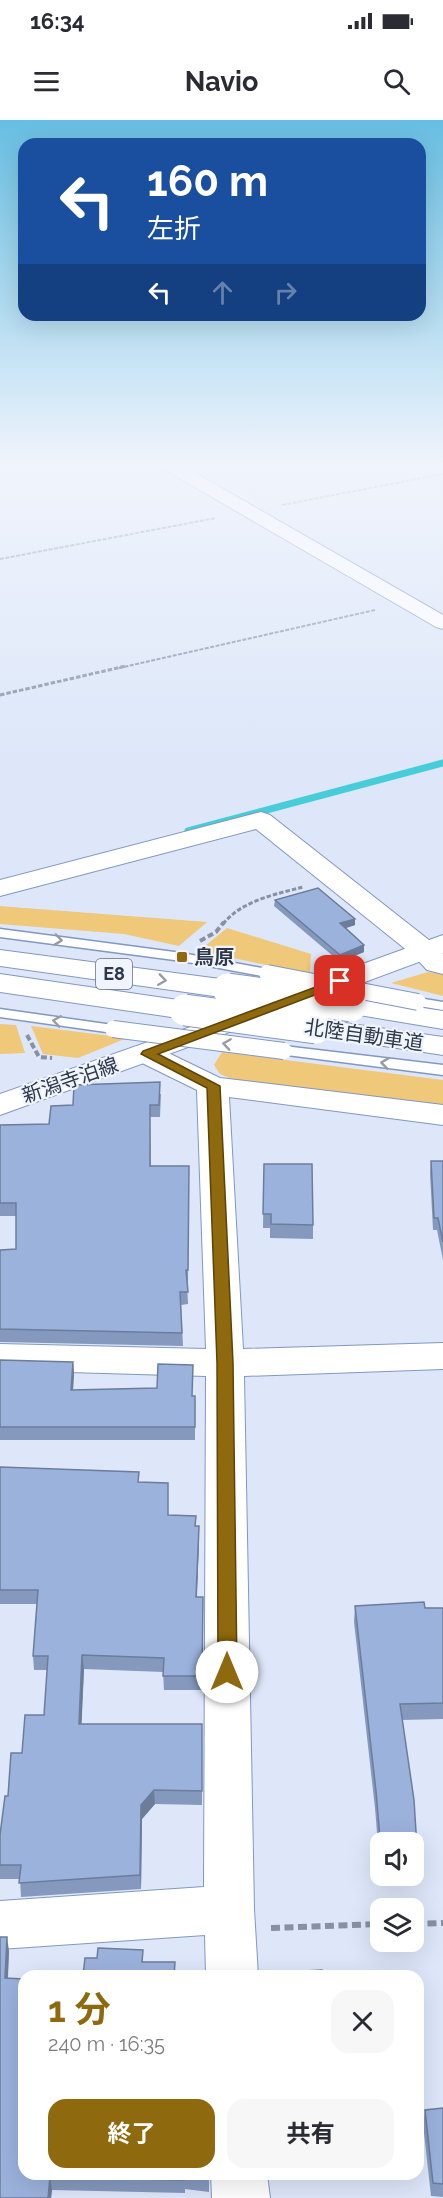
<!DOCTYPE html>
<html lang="ja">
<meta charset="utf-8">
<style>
body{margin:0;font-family:Raleway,"Noto Sans JP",sans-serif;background:#f7f7f7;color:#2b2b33;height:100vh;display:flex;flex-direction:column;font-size:22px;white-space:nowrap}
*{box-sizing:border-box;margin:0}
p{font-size:20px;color:#7c7c81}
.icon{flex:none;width:33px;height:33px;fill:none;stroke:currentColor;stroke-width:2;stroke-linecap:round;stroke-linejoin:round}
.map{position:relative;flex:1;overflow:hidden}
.sheet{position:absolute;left:18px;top:1850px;width:406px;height:210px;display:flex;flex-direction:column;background:#fff;border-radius:18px;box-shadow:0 6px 24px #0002}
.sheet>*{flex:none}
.guide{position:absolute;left:18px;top:18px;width:408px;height:183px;border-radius:18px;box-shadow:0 6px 24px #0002;background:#1a4fa0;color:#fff;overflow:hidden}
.tools{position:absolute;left:370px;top:1712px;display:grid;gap:12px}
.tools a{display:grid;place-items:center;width:54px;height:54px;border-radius:12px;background:#fff;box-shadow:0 6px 24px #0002;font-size:30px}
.pin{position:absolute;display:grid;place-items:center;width:51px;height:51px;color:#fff;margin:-26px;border-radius:12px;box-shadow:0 3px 9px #0006}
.me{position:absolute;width:66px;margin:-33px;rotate:0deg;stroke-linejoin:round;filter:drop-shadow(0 0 4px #0008)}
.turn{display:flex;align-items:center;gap:21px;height:126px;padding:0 30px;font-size:27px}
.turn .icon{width:78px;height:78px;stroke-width:2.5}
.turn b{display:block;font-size:42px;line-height:51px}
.lanes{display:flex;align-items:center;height:57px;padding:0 30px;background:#0003;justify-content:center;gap:30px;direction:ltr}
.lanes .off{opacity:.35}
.round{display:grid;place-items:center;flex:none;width:63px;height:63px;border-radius:18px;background:#f7f7f7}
.head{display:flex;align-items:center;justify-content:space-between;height:102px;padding:0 30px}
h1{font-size:36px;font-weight:700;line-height:45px;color:#8e690d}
.cta{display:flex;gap:12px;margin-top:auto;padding:12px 30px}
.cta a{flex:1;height:69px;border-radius:18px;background:#8e690d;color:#fff;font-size:24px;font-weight:700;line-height:69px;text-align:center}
.cta a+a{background:#f7f7f7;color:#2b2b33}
.status{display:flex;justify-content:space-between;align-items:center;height:42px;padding:0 30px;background:#fff;direction:ltr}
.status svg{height:16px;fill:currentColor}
header{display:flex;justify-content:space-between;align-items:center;height:78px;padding:0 30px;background:#fff;font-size:27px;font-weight:700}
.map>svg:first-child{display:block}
</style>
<div class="status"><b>16:34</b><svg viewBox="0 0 49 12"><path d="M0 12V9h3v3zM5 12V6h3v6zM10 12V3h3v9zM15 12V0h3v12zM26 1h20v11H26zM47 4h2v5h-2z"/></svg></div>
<header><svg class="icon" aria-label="menu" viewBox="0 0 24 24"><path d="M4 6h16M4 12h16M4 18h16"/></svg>Navio<svg class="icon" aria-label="search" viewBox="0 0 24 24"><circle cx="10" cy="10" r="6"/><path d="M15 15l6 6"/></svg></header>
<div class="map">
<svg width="443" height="2078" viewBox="0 0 443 2078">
<rect width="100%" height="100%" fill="#dde7f9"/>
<g fill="#efc879">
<path d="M 0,786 L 12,787 L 207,802 L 179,826 L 124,814 L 0,804 Z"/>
<path d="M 227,808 L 311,834 L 310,854 L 199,831 Z"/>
<path d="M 428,852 L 443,854 L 443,876 L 391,863 Z"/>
<path d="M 0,904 L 16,905 L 25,933 L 0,934 Z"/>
<path d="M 31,906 L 127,918 L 78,938 L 43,934 Z"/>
<path d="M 222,932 L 443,960 L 443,986 L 234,960 L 220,954 L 214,945 Z"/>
</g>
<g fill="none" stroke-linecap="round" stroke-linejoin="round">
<path stroke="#47cdd9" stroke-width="7" d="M 188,711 L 443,643"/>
<defs>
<g id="service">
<path d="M 0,809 L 182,833 L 267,849 L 274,853 L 267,857 L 182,841 L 0,817 Z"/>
<path d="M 418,878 L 443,882 L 443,890 L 413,885 L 411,882 L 413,879 Z"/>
<path d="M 0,889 L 113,905 L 120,909 L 113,913 L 0,897 Z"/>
<path d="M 284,926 L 443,945 L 443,955 L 279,934 L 276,931 L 279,928 Z"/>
</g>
<g id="minor">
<path d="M 165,347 L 185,347 L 443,495 L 443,509 L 436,507 L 167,351 Z"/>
<path d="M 261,692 L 270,695 L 434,824 L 443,834 L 443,854 L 427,850 L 414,836 L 256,709 L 0,776 L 0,760 Z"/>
<path d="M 147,925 L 158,928 L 220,958 L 443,985 L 443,1005 L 229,977 L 243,1229 L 443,1223 L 443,1249 L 244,1256 L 254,1789 L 258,1856 L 206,1856 L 205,1815 L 0,1829 L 0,1781 L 204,1767 L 206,1256 L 0,1250 L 0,1224 L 206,1229 L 197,970 L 136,940 L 132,934 L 136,928 Z"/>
<path d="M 211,2054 L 267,2054 L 270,2078 L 212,2078 Z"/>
</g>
<g id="primary">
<path d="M 443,815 L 443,833 L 311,882 L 301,885 L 291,882 L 286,876 L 291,870 Z"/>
<path d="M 253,885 L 263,888 L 268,894 L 263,900 L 0,995 L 0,974 Z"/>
</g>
<g id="motorway">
<path d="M 0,830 L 228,860 L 238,863 L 243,869 L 238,875 L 228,878 L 0,846 Z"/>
<path d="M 0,854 L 185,881 L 195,884 L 200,890 L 195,896 L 185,899 L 0,872 Z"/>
<path d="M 351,877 L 443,891 L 443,909 L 341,892 L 336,886 L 341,880 Z"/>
<path d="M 316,899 L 443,917 L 443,935 L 305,914 L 301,908 L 305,902 Z"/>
</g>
</defs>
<use href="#service" stroke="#8297c2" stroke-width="3"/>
<use href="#minor" stroke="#8297c2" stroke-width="2"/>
<use href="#primary" stroke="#8297c2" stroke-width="2"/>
<use href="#motorway" stroke="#8297c2" stroke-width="2"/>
<g stroke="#8791a3" stroke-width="2" stroke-dasharray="4 1.5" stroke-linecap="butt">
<path d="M 282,385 L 443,354"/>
<path d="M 0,439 L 216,398"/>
<path d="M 119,548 L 375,490"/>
</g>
<g stroke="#8791a3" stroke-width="3" stroke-dasharray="4.5 2" stroke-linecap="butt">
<path d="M 0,575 L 126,546"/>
<path d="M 223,804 C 241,781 276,774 303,767"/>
</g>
<g stroke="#8791a3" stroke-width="4" stroke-dasharray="6 3" stroke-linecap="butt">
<path d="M 200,821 L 216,812 L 224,802"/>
<path d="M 27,915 L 39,937 L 52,938"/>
</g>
<g stroke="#8791a3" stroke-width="6" stroke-dasharray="9 4.5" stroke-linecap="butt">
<path d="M 414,1804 L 443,1803"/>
<path d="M 271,1808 L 381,1804"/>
</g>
<use href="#service" fill="#fff" fill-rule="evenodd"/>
<use href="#minor" fill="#fff" fill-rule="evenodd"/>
<use href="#primary" fill="#fff" fill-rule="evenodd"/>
<use href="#motorway" fill="#fff" fill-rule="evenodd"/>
<defs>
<g id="service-bridge">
<path d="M 267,853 L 418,882"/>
<path d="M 113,909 L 284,931"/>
</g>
<g id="motorway-bridge">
<path d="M 228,869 L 351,886"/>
<path d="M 185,890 L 316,908"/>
</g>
</defs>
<use href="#service-bridge" stroke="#8297c2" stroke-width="18" stroke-linecap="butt"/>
<use href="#motorway-bridge" stroke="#8297c2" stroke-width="33" stroke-linecap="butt"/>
<use href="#service-bridge" stroke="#fff" stroke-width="16"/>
<use href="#motorway-bridge" stroke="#fff" stroke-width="31"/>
</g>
<g fill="#8599be" fill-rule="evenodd">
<path d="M 275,780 L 355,799 L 355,805 L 346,808 L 364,825 L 364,832 L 340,842 L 274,786 Z"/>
<path d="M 161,974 L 160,997 L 150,997 L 151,1046 L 189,1046 L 188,1162 L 187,1162 L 188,1184 L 181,1185 L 183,1226 L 0,1222 L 0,1130 L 16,1129 L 16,1096 L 0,1096 L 0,1005 L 49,1004 L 73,985 Z"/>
<path d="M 431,1041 L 443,1041 L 443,1140 L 437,1110 L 433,1110 L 430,1053 Z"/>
<path d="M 264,1044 L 313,1105 L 313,1119 L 270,1118 L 270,1108 L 263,1108 Z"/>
<path d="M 0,1240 L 73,1242 L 74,1254 L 73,1270 L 195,1276 L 195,1320 L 0,1320 Z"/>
<path d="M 0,1347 L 140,1362 L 168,1363 L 168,1395 L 196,1406 L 199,1420 L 197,1477 L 203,1477 L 203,1570 L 164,1570 L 163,1552 L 84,1549 L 81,1604 L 202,1604 L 202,1685 L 155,1684 L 142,1699 L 141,1769 L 21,1777 L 20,1759 L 0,1759 L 0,1715 L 8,1676 L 22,1633 L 44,1595 L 47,1550 L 34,1550 L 33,1536 L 37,1484 L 0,1484 Z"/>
<path d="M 355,1486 L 443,1488 L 443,1599 L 402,1600 L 418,1744 L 416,1760 L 381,1761 L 375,1688 L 354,1502 ZM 381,1722 L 414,1722 L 414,1755 L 381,1755 Z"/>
<path d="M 0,1817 L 9,1831 L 8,1858 L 209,2054 L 209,2072 L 185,2069 L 185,2073 L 52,2070 L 51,2078 L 0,2078 Z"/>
<path d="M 443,1988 L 443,2077 L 431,2076 L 423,2004 L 425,1990 Z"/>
</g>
<g fill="#6c7d9b">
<path d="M 355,799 L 355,805 L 340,810 L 340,803 Z"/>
<path d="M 364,825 L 364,832 L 340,842 L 340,835 Z"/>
<path d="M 73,1242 L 74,1254 L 72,1283 L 71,1270 Z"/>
<path d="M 199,1406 L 199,1420 L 196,1491 L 196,1477 Z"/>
<path d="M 82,1535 L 84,1549 L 81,1618 L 79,1604 Z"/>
<path d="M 154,1670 L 155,1684 L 142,1699 L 141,1769 L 140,1755 L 141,1685 Z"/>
<path d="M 7,1817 L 9,1831 L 7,1872 L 5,1858 Z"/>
<path d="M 50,2057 L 52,2070 L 51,2078 L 48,2078 Z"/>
</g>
<g fill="#9bb2dd" stroke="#6c7d9b" stroke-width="1.5">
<path d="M 318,768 L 355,799 L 340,803 L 364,825 L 340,835 L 275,780 Z"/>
<path d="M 160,962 L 159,985 L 150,985 L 150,1046 L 189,1046 L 188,1150 L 186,1150 L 188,1172 L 180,1172 L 182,1213 L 0,1209 L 0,1130 L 16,1129 L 16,1083 L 0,1083 L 0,1005 L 49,1004 L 51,986 L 73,985 L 74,965 Z"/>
<path d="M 431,1041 L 443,1041 L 443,1122 L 438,1098 L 434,1098 Z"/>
<path d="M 264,1044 L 312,1044 L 313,1105 L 271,1104 L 271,1094 L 263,1094 Z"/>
<path d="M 0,1240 L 73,1242 L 71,1270 L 157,1268 L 158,1244 L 193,1245 L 192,1276 L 195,1276 L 195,1307 L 0,1307 Z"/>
<path d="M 0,1347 L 139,1352 L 138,1362 L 168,1363 L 168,1395 L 196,1396 L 195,1406 L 199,1406 L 196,1477 L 203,1477 L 202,1556 L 163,1556 L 164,1538 L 82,1535 L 79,1604 L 202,1604 L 202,1671 L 154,1670 L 141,1685 L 140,1755 L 19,1763 L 21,1745 L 0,1745 L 0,1715 L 5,1676 L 8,1676 L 11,1633 L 22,1633 L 25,1595 L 44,1595 L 48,1536 L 33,1536 L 38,1470 L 0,1470 Z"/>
<path d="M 424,1482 L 425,1488 L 443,1488 L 443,1583 L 400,1584 L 414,1680 L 418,1744 L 414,1744 L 414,1722 L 381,1722 L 381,1730 L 376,1671 L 355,1486 Z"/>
<path d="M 0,1817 L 7,1817 L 5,1858 L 24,1859 L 24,2054 L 209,2054 L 209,2059 L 185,2057 L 184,2060 L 50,2057 L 48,2078 L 0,2078 Z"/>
<path d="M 98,1828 L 143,1830 L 142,1842 L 175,1842 L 174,1856 L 83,1856 L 85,1838 L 97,1838 Z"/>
<path d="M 322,1850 L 322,1856 L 285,1856 L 285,1852 Z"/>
<path d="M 443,1988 L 443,2064 L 433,2063 L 425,1990 Z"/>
</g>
<defs><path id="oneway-chevron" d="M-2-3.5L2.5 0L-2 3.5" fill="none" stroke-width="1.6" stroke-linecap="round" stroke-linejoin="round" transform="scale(1.5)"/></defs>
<g stroke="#969ba4">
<use href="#oneway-chevron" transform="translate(58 820) rotate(7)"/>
<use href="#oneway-chevron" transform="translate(162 860) rotate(8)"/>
<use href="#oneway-chevron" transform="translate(57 901) rotate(-172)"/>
<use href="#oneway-chevron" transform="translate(227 924) rotate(-172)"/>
<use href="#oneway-chevron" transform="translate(385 943) rotate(-173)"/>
</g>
<linearGradient id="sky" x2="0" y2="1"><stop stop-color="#67bee2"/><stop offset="0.54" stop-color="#f0f4fc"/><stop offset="1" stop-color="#f0f4fc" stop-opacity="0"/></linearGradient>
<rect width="443" height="638" fill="url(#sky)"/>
<path fill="#8e690d" stroke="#5c4408" stroke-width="1.5" d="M 340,858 L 344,859 L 344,864 L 158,934 L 220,966 L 233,1243 L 237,1552 L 234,1557 L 227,1560 L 221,1557 L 218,1552 L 217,1243 L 207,968 L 141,934 L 143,931 Z"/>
<rect fill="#8e690d" stroke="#eff4fd" stroke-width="2" x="176" y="831" width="12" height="12" rx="3"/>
<g text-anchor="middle" stroke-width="4.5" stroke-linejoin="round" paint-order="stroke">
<rect fill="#eff4fd" stroke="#68707f" stroke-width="1.5" x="96" y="839" width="36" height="30" rx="4.5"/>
<g font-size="18" font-weight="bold" fill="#2e3749">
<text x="114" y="860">E8</text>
</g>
<g font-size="20" font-weight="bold" fill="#2e3749" stroke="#eff4fd" text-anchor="start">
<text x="194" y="844">鳥原</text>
</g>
<g font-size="20" fill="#2e3749" stroke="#eff4fd">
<text transform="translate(364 915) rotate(8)" y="7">北陸自動車道</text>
<text transform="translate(70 960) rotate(-19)" y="7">新潟寺泊線</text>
</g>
</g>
</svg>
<div class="tools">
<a><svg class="icon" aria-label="sound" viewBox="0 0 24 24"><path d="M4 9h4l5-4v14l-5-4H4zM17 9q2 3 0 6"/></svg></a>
<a><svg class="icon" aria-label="layers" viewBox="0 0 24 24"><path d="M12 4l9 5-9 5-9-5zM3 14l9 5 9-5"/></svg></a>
</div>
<div class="pin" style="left:340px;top:861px;background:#d93025"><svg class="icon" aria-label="arrive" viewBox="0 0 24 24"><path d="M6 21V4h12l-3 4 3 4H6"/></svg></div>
<svg class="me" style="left:227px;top:1552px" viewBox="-20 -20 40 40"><circle r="19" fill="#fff"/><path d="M0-13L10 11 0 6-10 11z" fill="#8e690d"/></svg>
<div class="guide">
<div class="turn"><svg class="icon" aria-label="left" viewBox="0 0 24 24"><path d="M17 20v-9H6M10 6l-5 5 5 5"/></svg><div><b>160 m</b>左折</div></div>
<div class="lanes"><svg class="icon" aria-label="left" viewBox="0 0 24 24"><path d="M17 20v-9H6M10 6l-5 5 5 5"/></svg><svg class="icon off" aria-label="ahead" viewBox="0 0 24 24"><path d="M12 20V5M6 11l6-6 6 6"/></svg><svg class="icon off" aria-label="right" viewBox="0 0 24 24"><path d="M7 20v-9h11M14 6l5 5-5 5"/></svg></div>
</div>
<section class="sheet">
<div class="head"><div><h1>1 分</h1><p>240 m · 16:35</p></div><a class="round"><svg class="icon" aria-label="close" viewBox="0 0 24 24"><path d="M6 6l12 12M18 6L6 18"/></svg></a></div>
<div class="cta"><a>終了</a><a>共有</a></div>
</section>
</div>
